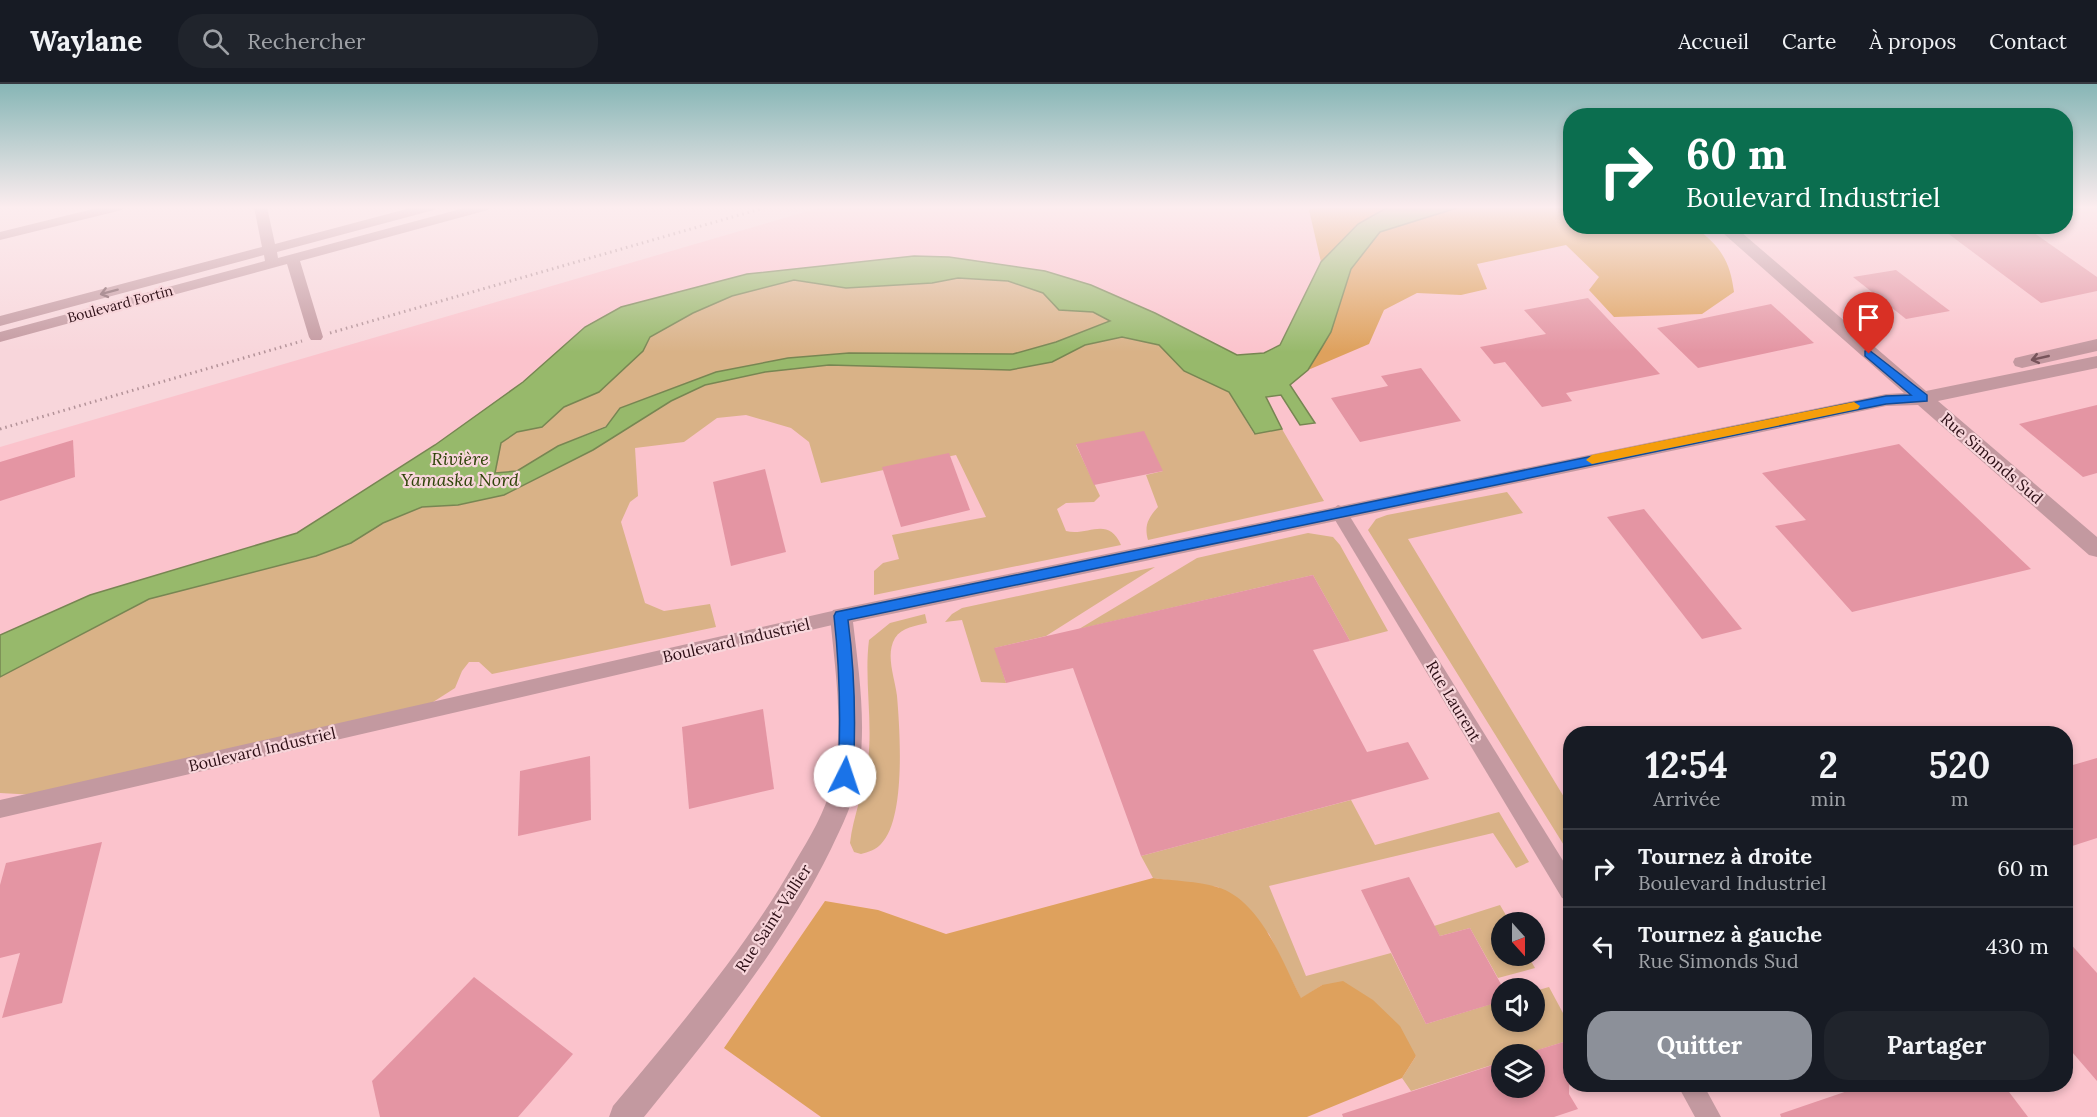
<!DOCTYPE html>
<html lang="fr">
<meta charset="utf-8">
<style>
body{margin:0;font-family:Lora,serif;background:#20242c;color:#f1f3f6;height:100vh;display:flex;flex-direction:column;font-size:22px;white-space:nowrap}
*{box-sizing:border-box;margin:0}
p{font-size:20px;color:#9ea1a6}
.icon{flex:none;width:33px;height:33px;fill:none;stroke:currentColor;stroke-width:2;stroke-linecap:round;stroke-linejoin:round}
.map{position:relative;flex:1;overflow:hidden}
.side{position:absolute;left:1563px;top:642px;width:510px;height:366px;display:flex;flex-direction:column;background:#171b24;border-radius:24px;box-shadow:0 3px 9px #0003}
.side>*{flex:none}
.guide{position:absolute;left:1563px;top:24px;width:510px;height:126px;border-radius:24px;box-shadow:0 3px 9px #0003;background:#0b6e4f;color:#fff;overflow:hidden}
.needle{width:39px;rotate:159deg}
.tools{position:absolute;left:1491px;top:828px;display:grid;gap:12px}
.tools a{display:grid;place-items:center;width:54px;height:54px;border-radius:50%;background:#171b24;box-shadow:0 3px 9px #0003;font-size:30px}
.pin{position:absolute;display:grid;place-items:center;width:51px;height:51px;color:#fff;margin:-62px -26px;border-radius:50% 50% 50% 0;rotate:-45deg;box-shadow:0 0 6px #0007}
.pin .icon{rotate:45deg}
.me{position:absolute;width:66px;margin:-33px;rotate:4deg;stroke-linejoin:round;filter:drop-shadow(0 0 4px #0008)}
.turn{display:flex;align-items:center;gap:21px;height:126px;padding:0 24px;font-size:27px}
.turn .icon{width:78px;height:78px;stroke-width:2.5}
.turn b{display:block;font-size:42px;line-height:51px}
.eta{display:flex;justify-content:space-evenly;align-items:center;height:102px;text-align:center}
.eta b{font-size:36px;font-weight:700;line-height:42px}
.action{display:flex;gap:12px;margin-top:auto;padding:12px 24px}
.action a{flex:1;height:69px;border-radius:24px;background:#8c9099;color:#fff;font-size:24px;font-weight:700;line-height:69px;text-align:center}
.action a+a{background:#20242c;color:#f1f3f6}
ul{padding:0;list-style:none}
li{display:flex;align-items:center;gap:18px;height:78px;padding:0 24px;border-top:2px solid #363941}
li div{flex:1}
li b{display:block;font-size:22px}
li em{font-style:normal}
header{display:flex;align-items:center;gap:36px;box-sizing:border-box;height:84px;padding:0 30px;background:#171b24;border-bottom:2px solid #363941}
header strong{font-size:28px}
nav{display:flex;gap:33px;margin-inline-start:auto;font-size:21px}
.search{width:420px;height:54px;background:#20242c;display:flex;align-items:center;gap:15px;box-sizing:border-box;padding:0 21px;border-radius:24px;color:#9ea1a6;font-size:22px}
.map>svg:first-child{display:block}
</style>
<header>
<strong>Waylane</strong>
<div class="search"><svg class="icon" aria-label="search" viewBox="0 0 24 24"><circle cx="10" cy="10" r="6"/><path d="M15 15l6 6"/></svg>Rechercher</div>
<nav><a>Accueil</a><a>Carte</a><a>À propos</a><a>Contact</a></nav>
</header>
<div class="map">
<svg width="2097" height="1033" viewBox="0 0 2097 1033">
<rect width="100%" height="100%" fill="#f8d6db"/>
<path fill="#fbc3cc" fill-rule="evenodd" d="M 822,123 L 1570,123 L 1570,142 L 2066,142 L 2066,123 L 2097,123 L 2097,1033 L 0,1033 L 0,363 ZM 1570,650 L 2066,650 L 2066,1000 L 1570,1000 ZM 1502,838 L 1534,838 L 1534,872 L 1502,872 ZM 1502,904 L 1534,904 L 1534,938 L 1502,938 ZM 1502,970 L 1534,970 L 1534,1004 L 1502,1004 Z"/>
<g fill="#d9b287">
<path d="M 958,194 L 1008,197 L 1043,209 L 1059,226 L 1093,228 L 1110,237 L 1056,258 L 1013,270 L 849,269 L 788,274 L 716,288 L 620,324 L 606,342 L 558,362 L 517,387 L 495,390 L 501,359 L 517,348 L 542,343 L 564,323 L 599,308 L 643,267 L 650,253 L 693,229 L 732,212 L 794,196 L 846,204 L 932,199 Z"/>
<path d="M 1122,253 L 1159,261 L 1184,287 L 1229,308 L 1254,350 L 1282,345 L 1324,417 L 1148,456 C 1144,442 1148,434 1158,423 L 1146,391 L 1163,387 L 1076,361 L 1100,412 L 1094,418 L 1066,419 L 1057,425 L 1066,447 C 1087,453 1108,431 1121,461 L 874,511 L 874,487 L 883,479 L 899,475 L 892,451 L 986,433 L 956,371 L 821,399 L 809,358 L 791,344 L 746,331 L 717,334 L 684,358 L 635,364 L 638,412 L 630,418 L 621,438 L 645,519 L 664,527 L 710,520 L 716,543 L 492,590 L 479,578 L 469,578 L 462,587 L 455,604 L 430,620 L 36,711 L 0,709 L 0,593 L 149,515 L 316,472 L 351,459 L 383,439 L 422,423 L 458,421 L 504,411 L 593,366 L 671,317 L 705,301 L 765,288 L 829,281 L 1010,286 L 1052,278 L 1085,261 Z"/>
<path d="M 1507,408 L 1523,429 L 1408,455 L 1570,723 L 1570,771 L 1368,446 L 1376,435 L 1387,431 Z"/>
<path d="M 1308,449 L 1333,453 L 1340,461 L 1388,547 L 1350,557 L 1313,491 L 1079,545 L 1197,474 Z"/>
<path d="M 1155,483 L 1046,552 L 995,564 L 1006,599 L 981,598 L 962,536 L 945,538 L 952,530 L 962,524 Z"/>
<path d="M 925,530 L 927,539 C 916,542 902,543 895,554 C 885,571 895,594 897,612 C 900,647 906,735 881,760 C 876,766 868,768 861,770 L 854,768 L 850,759 C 853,732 865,705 868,677 C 873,637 864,596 869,556 L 890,539 Z"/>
<path d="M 1351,716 L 1375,761 L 1499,728 L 1529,778 L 1516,784 L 1493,749 L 1269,802 L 1306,892 L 1391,869 L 1426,940 L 1501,917 L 1502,938 L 1534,938 L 1535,907 L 1549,903 L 1570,942 L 1570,956 L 1525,970 L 1502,970 L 1501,978 L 1411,1007 L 1402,994 L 1416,972 L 1322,901 L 1301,915 L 1269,850 L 1218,803 L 1153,794 L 1141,772 Z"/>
<path d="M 1500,821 L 1510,838 L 1502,838 L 1502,872 L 1528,872 L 1535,884 L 1498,894 L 1470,844 L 1440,852 L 1434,842 Z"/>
</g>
<g fill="#dea15d">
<path d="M 1315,123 L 1388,123 L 1358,140 L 1321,178 L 1309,126 Z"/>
<path d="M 1460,123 L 1570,123 L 1570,142 L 1695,143 C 1721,163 1730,177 1734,208 L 1702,230 L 1614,233 L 1589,206 L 1599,193 L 1566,161 L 1477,180 L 1487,205 L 1461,211 L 1417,209 L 1384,226 L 1369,260 L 1308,286 L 1331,248 L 1351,185 L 1380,148 Z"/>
<path d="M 1153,794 C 1174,797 1197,797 1217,803 C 1261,816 1282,878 1301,914 L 1322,901 L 1343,897 L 1373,916 L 1400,942 L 1416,972 L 1402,994 L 1307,1033 L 821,1033 L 724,964 L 825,817 L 878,826 L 946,850 Z"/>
</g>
<path fill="#97b96b" stroke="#778652" stroke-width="1.5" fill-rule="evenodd" d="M 1388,123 L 1460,123 L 1380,148 L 1351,185 L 1331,248 L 1322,263 L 1308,286 L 1290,301 L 1315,339 L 1300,341 L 1281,311 L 1266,313 L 1282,345 L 1255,350 L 1229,308 L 1184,287 L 1159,261 L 1122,253 L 1085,261 L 1052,278 L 1010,286 L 829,281 L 765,288 L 705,301 L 671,317 L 593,366 L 504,411 L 458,421 L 422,423 L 383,439 L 351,459 L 316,472 L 149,515 L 0,593 L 0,551 L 90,511 L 297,449 L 435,361 L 523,298 L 585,243 L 621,223 L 747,190 L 914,172 L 949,173 L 1045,187 L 1091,201 L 1155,229 L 1237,271 L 1264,269 L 1280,261 L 1321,178 L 1358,140 ZM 958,194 L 1008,197 L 1043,209 L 1059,226 L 1093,228 L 1110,237 L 1056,258 L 1013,270 L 849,269 L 788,274 L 716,288 L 620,324 L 606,343 L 558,362 L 517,387 L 495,389 L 501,359 L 517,348 L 542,343 L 564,323 L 599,308 L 643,267 L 650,253 L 693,229 L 732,212 L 794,196 L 846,204 L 932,199 Z"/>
<g fill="#e495a3">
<path d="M 1938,142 L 2024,142 L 2097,193 L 2097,207 L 2041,219 Z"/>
<path d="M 1896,186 L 1950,227 L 1906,235 L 1853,193 Z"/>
<path d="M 1588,214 L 1660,290 L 1566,309 L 1572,317 L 1542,323 L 1505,278 L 1494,280 L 1480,263 L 1546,250 L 1524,226 Z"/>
<path d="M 1771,220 L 1814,259 L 1698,284 L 1657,244 Z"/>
<path d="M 1421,284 L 1461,337 L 1360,358 L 1331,314 L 1388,302 L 1381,292 Z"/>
<path d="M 2097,321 L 2097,389 L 2083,393 L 2019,340 Z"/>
<path d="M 1144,347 L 1163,387 L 1094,401 L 1076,360 Z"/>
<path d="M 73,356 L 75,393 L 0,417 L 0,378 Z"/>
<path d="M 1899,360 L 2031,485 L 1852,528 L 1775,442 L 1806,436 L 1762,389 Z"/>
<path d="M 949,369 L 970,426 L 901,443 L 882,383 Z"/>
<path d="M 765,385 L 786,468 L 731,482 L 713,398 Z"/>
<path d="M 1644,425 L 1742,545 L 1702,555 L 1607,433 Z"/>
<path d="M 1313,491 L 1350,557 L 1313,566 L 1367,668 L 1408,658 L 1429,695 L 1141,772 L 1073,584 L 1006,599 L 994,564 Z"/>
<path d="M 763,625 L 774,705 L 689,725 L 682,643 Z"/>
<path d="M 590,672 L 591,736 L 518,752 L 520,687 Z"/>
<path d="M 2097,674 L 2097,754 L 2066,764 L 2066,683 Z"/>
<path d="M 102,758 L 62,919 L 2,934 L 20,869 L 0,874 L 0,801 L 6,779 Z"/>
<path d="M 1409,793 L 1440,852 L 1470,844 L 1502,902 L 1502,917 L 1426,940 L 1361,806 Z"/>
<path d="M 2066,855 L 2097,889 L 2097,997 L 2066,961 Z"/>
<path d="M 474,893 L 573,970 L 518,1033 L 380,1033 L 372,997 Z"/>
<path d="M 1570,956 L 1569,1010 L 1578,1025 L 1554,1033 L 1343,1033 L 1342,1030 L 1502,978 L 1502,1004 L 1534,1004 L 1534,967 Z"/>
<path d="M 1868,1000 L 2003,1000 L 2028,1033 L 1781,1033 L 1780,1030 Z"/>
</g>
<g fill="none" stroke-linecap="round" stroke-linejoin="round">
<g stroke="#b39298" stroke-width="3" stroke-dasharray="1.5 4" stroke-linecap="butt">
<path d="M 330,249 L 767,123"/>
<path d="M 0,345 L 302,257"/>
</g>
<g fill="#c399a0" fill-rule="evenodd">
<path d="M 101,123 L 124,123 L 122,126 L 0,156 L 0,148 Z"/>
<path d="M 254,123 L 267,123 L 275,160 L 414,123 L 436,123 L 434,126 L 277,168 L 278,174 L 468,123 L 490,123 L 488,126 L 300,177 L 323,253 L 321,256 L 311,256 L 309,253 L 287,180 L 0,258 L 0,248 L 265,177 L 264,171 L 0,242 L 0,232 L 262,163 Z"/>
<path d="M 1338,421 L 1344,423 L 1570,788 L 1570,817 L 1562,814 L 1332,431 L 1330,427 Z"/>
<path d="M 841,525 L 847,527 L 850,532 L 847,537 L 841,539 L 0,734 L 0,716 Z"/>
<path d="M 1677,1000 L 1703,1000 L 1721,1033 L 1695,1033 Z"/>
</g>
<g fill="#c399a0" fill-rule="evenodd">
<path d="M 1715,142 L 1734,142 L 1926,307 L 2097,272 L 2097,284 L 1938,317 L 2097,453 L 2097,473 L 2089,471 L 1918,321 L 1886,322 L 853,538 C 859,589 867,642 858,693 C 854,718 842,742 831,765 C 783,863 712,949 644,1033 L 609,1033 L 613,1022 C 678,944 745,866 795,778 C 810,753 825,728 832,700 C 845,646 835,586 830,532 L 833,526 L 1886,310 L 1904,309 Z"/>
<path d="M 2097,255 L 2097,267 L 2022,284 L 2015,282 L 2013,278 L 2015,274 Z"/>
</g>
</g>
<defs><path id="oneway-shaft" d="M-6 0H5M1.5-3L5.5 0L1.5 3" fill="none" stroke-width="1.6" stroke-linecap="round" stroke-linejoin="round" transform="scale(1.5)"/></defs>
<g stroke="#78545b">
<use href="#oneway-shaft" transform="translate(109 208) rotate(165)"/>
<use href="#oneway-shaft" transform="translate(2040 274) rotate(167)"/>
</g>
<linearGradient id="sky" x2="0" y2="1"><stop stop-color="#87b6b6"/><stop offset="0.46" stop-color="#fcedef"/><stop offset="1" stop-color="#fcedef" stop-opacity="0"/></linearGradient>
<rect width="2097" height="268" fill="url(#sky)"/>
<path fill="#1a73e8" stroke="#114b97" stroke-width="1.5" d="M 1869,266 L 1927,311 L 1927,317 L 1886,320 L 1841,329 L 848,536 C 855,589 856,639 853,692 L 845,699 L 838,692 C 841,638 840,586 834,532 L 836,528 L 1841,321 L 1886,312 L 1911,311 L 1865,272 L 1865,267 Z"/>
<path fill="#f59e0b" d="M 1854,318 L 1860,322 L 1858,325 L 1592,380 L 1586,376 L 1592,371 Z"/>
<g text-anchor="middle" stroke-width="4.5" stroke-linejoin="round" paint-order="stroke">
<g font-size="14" fill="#2d0f16" stroke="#f8d6db">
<text transform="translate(120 220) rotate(-15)" y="5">Boulevard Fortin</text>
</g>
<g font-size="16" fill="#2d0f16" stroke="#f8d6db">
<text transform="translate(1992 374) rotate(41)" y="6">Rue Simonds Sud</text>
<text transform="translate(736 556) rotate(-13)" y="6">Boulevard Industriel</text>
<text transform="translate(1454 617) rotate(59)" y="6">Rue Laurent</text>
<text transform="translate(262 665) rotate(-13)" y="6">Boulevard Industriel</text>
<text transform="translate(773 834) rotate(-57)" y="6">Rue Saint-Vallier</text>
</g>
<g font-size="18" font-style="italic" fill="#2f4409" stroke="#f8d6db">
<text x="460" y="381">Rivière<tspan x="460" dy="21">Yamaska Nord</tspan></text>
</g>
</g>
</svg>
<div class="tools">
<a><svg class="needle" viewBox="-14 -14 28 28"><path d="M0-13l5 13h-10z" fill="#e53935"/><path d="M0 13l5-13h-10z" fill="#9ea1a6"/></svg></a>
<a><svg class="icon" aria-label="sound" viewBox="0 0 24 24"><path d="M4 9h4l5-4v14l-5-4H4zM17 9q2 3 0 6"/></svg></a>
<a><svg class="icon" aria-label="layers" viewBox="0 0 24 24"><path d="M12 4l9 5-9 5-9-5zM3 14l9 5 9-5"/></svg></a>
</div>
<div class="pin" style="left:1869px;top:270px;background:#d93025"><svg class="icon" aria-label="arrive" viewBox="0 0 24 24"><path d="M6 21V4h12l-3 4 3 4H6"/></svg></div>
<svg class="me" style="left:845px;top:692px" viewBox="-20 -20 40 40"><circle r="19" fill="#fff"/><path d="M0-13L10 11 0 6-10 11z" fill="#1a73e8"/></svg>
<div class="guide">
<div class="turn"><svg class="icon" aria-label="right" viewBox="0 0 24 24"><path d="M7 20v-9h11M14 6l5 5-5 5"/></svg><div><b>60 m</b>Boulevard Industriel</div></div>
</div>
<section class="side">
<div class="eta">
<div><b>12:54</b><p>Arrivée</p></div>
<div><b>2</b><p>min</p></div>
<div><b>520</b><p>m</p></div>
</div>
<ul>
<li><svg class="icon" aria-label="right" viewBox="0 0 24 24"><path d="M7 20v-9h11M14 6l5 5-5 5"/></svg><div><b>Tournez à droite</b><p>Boulevard Industriel</p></div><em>60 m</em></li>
<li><svg class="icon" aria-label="left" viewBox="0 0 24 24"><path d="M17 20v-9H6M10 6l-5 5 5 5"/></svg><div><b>Tournez à gauche</b><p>Rue Simonds Sud</p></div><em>430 m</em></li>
</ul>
<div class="action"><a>Quitter</a><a>Partager</a></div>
</section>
</div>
